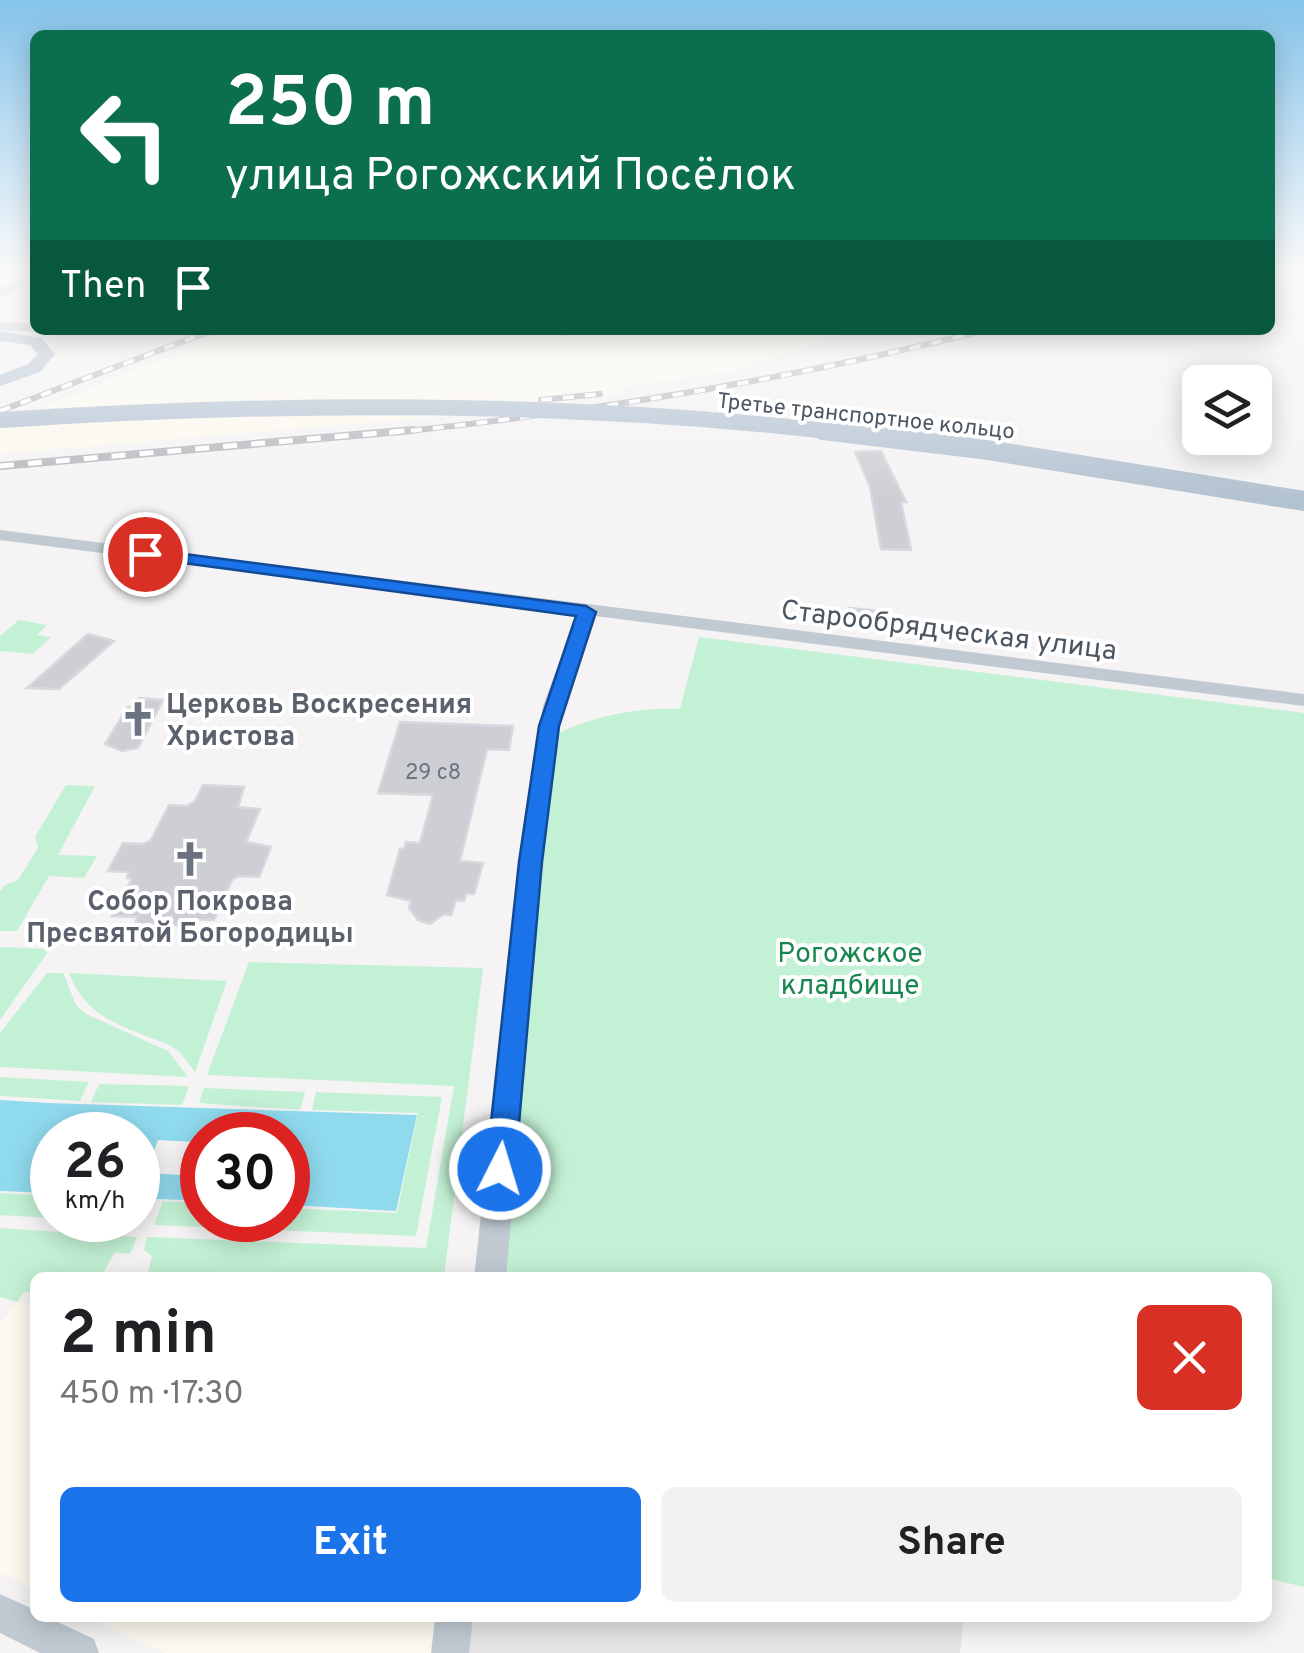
<!DOCTYPE html>
<meta charset="utf-8">
<style>
body{margin:0;font-family:Overpass,sans-serif;background:#f2f2f2;color:#202124;height:100vh;display:flex;flex-direction:column;font-size:38px;white-space:nowrap}
*{box-sizing:border-box;margin:0}
p{font-size:32px;color:#757577}
.icon{flex:none;width:55px;height:55px;fill:none;stroke:currentColor;stroke-width:2;stroke-linecap:round;stroke-linejoin:round}
.map{position:relative;flex:1;overflow:hidden}
.sheet{position:absolute;left:30px;top:1272px;width:1242px;height:350px;display:flex;flex-direction:column;background:#fff;border-radius:15px;box-shadow:0 5px 25px #0003}
.sheet>*{flex:none}
.hud{position:absolute;left:30px;top:30px;width:1245px;height:305px;border-radius:15px;box-shadow:0 5px 25px #0003;background:#0b6e4f;color:#fff;overflow:hidden}
.controls{position:absolute;left:1182px;top:365px;display:grid;gap:20px}
.controls a{display:grid;place-items:center;width:90px;height:90px;border-radius:15px;background:#fff;box-shadow:0 5px 25px #0003;font-size:50px}
.speed{position:absolute;left:30px;top:1112px;display:flex;gap:20px;font-size:50px;font-weight:700;text-align:center}
.speed>*{display:grid;place-content:center;width:130px;height:130px;border-radius:50%;background:#fff;box-shadow:0 5px 25px #0003;line-height:1}
.speed small{font-size:25px;font-weight:400}
.speed .limit{border:15px solid #d22;background:#fff;color:#111}
.pin{position:absolute;display:grid;place-items:center;width:85px;height:85px;color:#fff;margin:-42px;border:5px solid #fff;border-radius:50%;box-shadow:0 2px 10px #0007}
.me{position:absolute;width:110px;margin:-55px;rotate:5deg;stroke-linejoin:round;filter:drop-shadow(0 0 8px #0008)}
.turn{display:flex;align-items:center;gap:35px;height:210px;padding:0 30px;font-size:45px}
.turn .icon{width:130px;height:130px;stroke-width:2.5}
.turn b{display:block;font-size:70px;line-height:85px}
.then{display:flex;align-items:center;height:95px;padding:0 30px;background:#0003;gap:20px;font-size:38px}
.round{display:grid;place-items:center;flex:none;width:105px;height:105px;border-radius:15px;background:#f2f2f2}
.head{display:flex;align-items:center;justify-content:space-between;height:170px;padding:0 30px}
h1{font-size:60px;font-weight:700;line-height:75px}
.cta{display:flex;gap:20px;margin-top:auto;padding:20px 30px}
.cta a{flex:1;height:115px;border-radius:15px;background:#1a73e8;color:#fff;font-size:40px;font-weight:700;line-height:115px;text-align:center}
.cta a+a{background:#f2f2f2;color:#202124}
.map>svg:first-child{display:block}
</style>
<div class="map">
<svg width="1304" height="1653" viewBox="0 0 1304 1653">
<rect width="100%" height="100%" fill="#f5f3f3"/>
<g fill="#fdf9ef">
<path d="M 232,330 L 546,330 L 556,334 L 567,330 L 857,330 L 737,370 L 624,387 L 625,394 L 472,414 L 0,454 L 0,425 Z"/>
<path d="M 17,1302 L 35,1304 L 35,1590 L 0,1573 L 0,1324 Z"/>
<path d="M 91,1618 L 442,1618 L 438,1653 L 164,1653 Z"/>
</g>
<path fill="#e6e4e5" d="M 470,1618 L 964,1618 L 960,1653 L 467,1653 Z"/>
<g fill="#c3f1d5">
<path d="M 19,620 L 47,625 L 37,635 L 51,637 L 33,654 L 0,651 L 0,636 Z"/>
<path d="M 699,637 L 1304,713 L 1304,1587 L 1268,1578 L 1268,1278 L 502,1278 L 545,821 L 557,734 C 592,716 640,707 680,709 Z"/>
<path d="M 66,785 L 95,786 L 58,855 L 97,856 L 84,878 L 49,876 L 17,931 L 0,931 L 0,892 L 5,885 L 18,880 L 38,848 L 35,837 Z"/>
<path d="M 0,947 L 50,949 L 0,1020 Z"/>
<path d="M 249,962 L 483,968 L 444,1277 L 147,1277 L 152,1256 L 144,1250 L 147,1237 L 426,1248 L 454,1086 L 207,1075 Z"/>
<path d="M 47,973 L 63,973 L 76,1005 L 86,1014 L 168,1051 L 188,1077 L 0,1067 L 0,1033 Z"/>
<path d="M 69,973 L 227,981 L 195,1072 L 180,1052 L 169,1045 C 126,1027 87,1020 69,973 Z"/>
<path d="M 0,1077 L 89,1082 L 80,1101 L 0,1096 Z"/>
<path d="M 99,1084 L 189,1086 L 182,1105 L 91,1102 Z"/>
<path d="M 204,1088 L 305,1092 L 300,1110 L 199,1103 Z"/>
<path d="M 316,1092 L 442,1097 L 416,1236 L 154,1225 L 163,1201 L 202,1203 L 202,1220 L 288,1220 L 288,1208 L 397,1213 L 418,1113 L 312,1110 Z"/>
<path d="M 0,1193 L 52,1196 L 52,1218 L 0,1215 Z"/>
<path d="M 0,1228 L 137,1237 L 130,1254 L 115,1252 L 101,1277 L 35,1278 L 35,1293 L 24,1292 L 17,1302 L 0,1297 Z"/>
</g>
<path fill="#90daee" fill-rule="evenodd" d="M 0,1100 L 48,1103 L 417,1115 L 396,1211 L 288,1205 L 288,1135 L 202,1135 L 202,1201 L 138,1198 L 138,1135 L 52,1135 L 52,1193 L 0,1191 ZM 158,1140 L 194,1142 L 182,1175 L 145,1173 Z"/>
<g fill="#cdcfd5" stroke="#d7d9de" stroke-width="2.5">
<path d="M 881,451 L 906,502 L 901,502 L 911,550 L 881,549 L 870,487 L 855,452 Z"/>
<path d="M 849,608 L 880,611 L 879,629 L 846,625 Z"/>
<path d="M 88,634 L 114,641 L 59,689 L 27,688 Z"/>
<path d="M 139,698 L 163,700 L 138,748 L 122,751 L 105,744 L 128,707 L 133,707 Z"/>
<path d="M 400,722 L 513,726 L 509,750 L 487,749 L 460,861 L 483,863 L 474,894 L 466,894 L 464,901 L 456,900 L 451,915 L 444,914 L 430,924 L 418,920 L 409,908 L 411,901 L 387,895 L 400,849 L 404,849 L 406,842 L 420,843 L 433,795 L 378,793 Z"/>
<path d="M 203,785 L 244,787 L 238,807 L 260,809 L 246,842 L 271,847 L 259,877 L 239,876 L 232,880 L 214,920 L 191,919 L 189,926 L 135,923 L 138,917 L 112,916 L 132,878 L 127,878 L 129,872 L 108,871 L 123,843 L 143,844 L 151,840 L 169,805 L 187,806 L 195,801 Z"/>
</g>
<g fill="none" stroke-linecap="round" stroke-linejoin="round">
<g fill="#c1cad2" fill-rule="evenodd">
<path d="M 0,322 L 35,324 L 35,330 L 40,330 L 35,332 L 0,330 Z"/>
<path d="M 550,330 L 567,330 L 569,332 L 562,336 Z"/>
<path d="M 0,530 L 1304,694 L 1304,706 L 595,616 L 563,706 L 546,821 L 506,1278 L 474,1278 L 524,821 L 543,706 L 577,614 L 0,540 Z"/>
<path d="M 0,1594 L 35,1610 L 35,1618 L 49,1618 L 94,1639 L 99,1653 L 40,1653 L 0,1633 Z"/>
<path d="M 435,1618 L 473,1618 L 469,1653 L 431,1653 Z"/>
</g>
<g fill="#b3c2d1" fill-rule="evenodd">
<path d="M 35,270 L 35,280 L 0,298 L 0,287 Z"/>
<path d="M 0,331 L 41,338 L 55,354 L 40,372 L 0,386 L 0,375 L 28,364 L 38,354 L 30,345 L 0,341 Z"/>
</g>
<defs>
<g id="rail-far1">
<path d="M 541,400 L 600,394"/>
<path d="M 0,411 L 213,330"/>
<path d="M 389,433 C 591,412 789,380 986,330"/>
</g>
<path id="rail" d="M 0,466 L 413,430"/>
</defs>
<use href="#rail-far1" stroke="#b5b8bd" stroke-width="6"/>
<use href="#rail" stroke="#b5b8bd" stroke-width="8"/>
<use href="#rail-far1" stroke="#fff" stroke-width="4" stroke-dasharray="11" stroke-linecap="butt"/>
<use href="#rail" stroke="#fff" stroke-width="5" stroke-dasharray="14" stroke-linecap="butt"/>
<path stroke="#b3c2d1" stroke-width="16" d="M 0,420 C 282,402 564,400 845,433"/>
<path stroke="#b3c2d1" stroke-width="20" d="M 823,430 L 981,449 L 1304,501"/>
</g>
<linearGradient id="sky" x2="0" y2="1"><stop stop-color="#85c3ea"/><stop offset="0.54" stop-color="#fafafa"/><stop offset="1" stop-color="#fafafa" stop-opacity="0"/></linearGradient>
<rect width="1304" height="499" fill="url(#sky)"/>
<path fill="#1a73e8" stroke="#114b97" stroke-width="2.5" d="M 145,549 L 586,606 L 596,612 L 559,726 L 542,862 L 515,1169 L 511,1179 L 500,1182 L 490,1179 L 486,1169 L 519,862 L 539,726 L 576,616 L 139,557 L 136,554 Z"/>
<defs>
<symbol id="church-bare" viewBox="-9 -9 18 18"><path d="M-1.2-6h2.4v3.5h3.3v2.4h-3.3V6h-2.4V-.1h-3.3v-2.4h3.3Z" fill="#6b7280" stroke="#fff" stroke-width="2.5" paint-order="stroke"/></symbol>
</defs>
<g fill-rule="evenodd">
<use href="#church-bare" x="113" y="694" width="50" height="50"/>
<use href="#church-bare" x="165" y="834" width="50" height="50"/>
</g>
<g text-anchor="middle" stroke-width="8" stroke-linejoin="round" paint-order="stroke">
<g font-size="22" fill="#4a5661" stroke="#fff">
<text transform="translate(866 415) rotate(6)" y="8">Третье транспортное кольцо</text>
</g>
<g font-size="22" fill="#6b747e">
<text x="433" y="779">29 с8</text>
</g>
<g font-size="28" fill="#4a5661" stroke="#fff">
<text transform="translate(949 629) rotate(7)" y="10">Старообрядческая улица</text>
</g>
<g font-size="28" font-weight="bold" fill="#5b616d" stroke="#fff" text-anchor="start">
<text x="166" y="713">Церковь Воскресения<tspan x="166" dy="32">Христова</tspan></text>
<text x="190" y="910" text-anchor="middle">Собор Покрова<tspan x="190" dy="32">Пресвятой Богородицы</tspan></text>
</g>
<g font-size="28" fill="#17864f" stroke="#fff">
<text x="850" y="962">Рогожское<tspan x="850" dy="32">кладбище</tspan></text>
</g>
</g>
</svg>
<div class="controls">
<a><svg class="icon" aria-label="layers" viewBox="0 0 24 24"><path d="M12 4l9 5-9 5-9-5zM3 14l9 5 9-5"/></svg></a>
</div>
<div class="speed"><div>26<small>km/h</small></div><div class="limit">30</div></div>
<div class="pin" style="left:145px;top:554px;background:#d93025"><svg class="icon" aria-label="arrive" viewBox="0 0 24 24"><path d="M6 21V4h12l-3 4 3 4H6"/></svg></div>
<svg class="me" style="left:500px;top:1169px" viewBox="-20 -20 40 40"><circle r="17" fill="#1a73e8" stroke="#fff" stroke-width="3"/><path d="M0-11L8 9 0 5-8 9z" fill="#fff"/></svg>
<div class="hud">
<div class="turn"><svg class="icon" aria-label="left" viewBox="0 0 24 24"><path d="M17 20v-9H6M10 6l-5 5 5 5"/></svg><div><b>250 m</b>улица Рогожский Посёлок</div></div>
<div class="then">Then<svg class="icon" aria-label="arrive" viewBox="0 0 24 24"><path d="M6 21V4h12l-3 4 3 4H6"/></svg></div>
</div>
<section class="sheet">
<div class="head"><div><h1>2 min</h1><p>450 m · 17:30</p></div><a class="round" style="background:#d93025;color:#fff"><svg class="icon" aria-label="close" viewBox="0 0 24 24"><path d="M6 6l12 12M18 6L6 18"/></svg></a></div>
<div class="cta"><a>Exit</a><a>Share</a></div>
</section>
</div>
